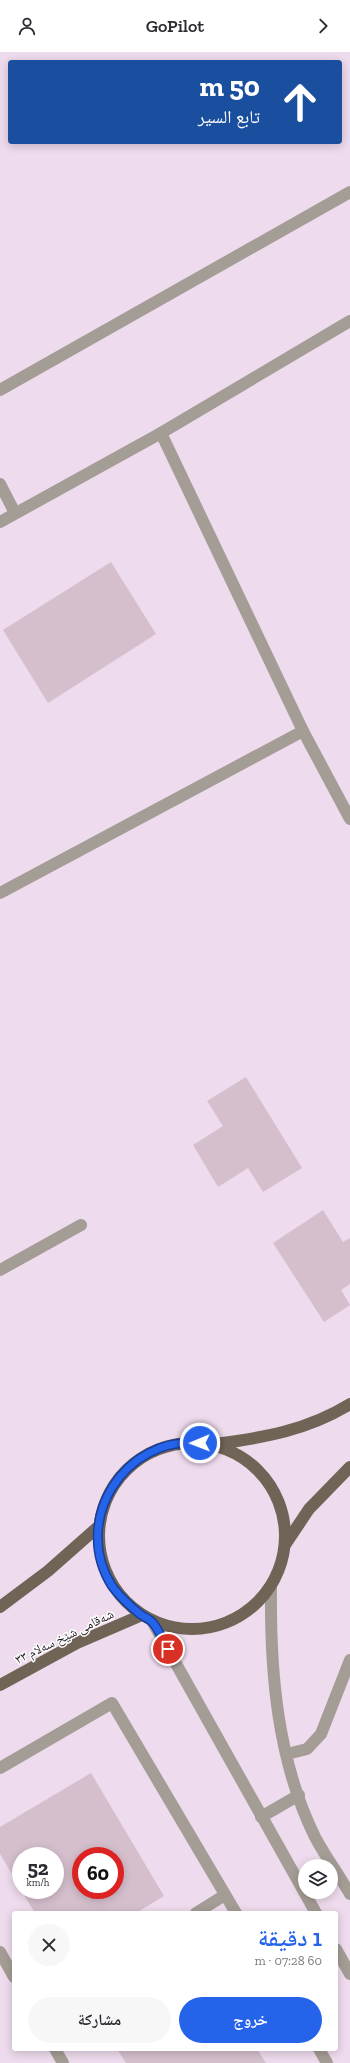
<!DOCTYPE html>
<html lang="ar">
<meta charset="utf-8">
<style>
body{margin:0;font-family:"Zilla Slab","Noto Naskh Arabic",serif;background:#f7f7f7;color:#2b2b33;direction:rtl;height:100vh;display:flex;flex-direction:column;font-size:15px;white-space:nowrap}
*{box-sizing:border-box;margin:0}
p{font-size:13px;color:#7c7c81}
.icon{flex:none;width:22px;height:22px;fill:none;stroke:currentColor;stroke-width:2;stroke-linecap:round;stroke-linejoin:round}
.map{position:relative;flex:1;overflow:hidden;direction:ltr}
.panel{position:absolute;left:12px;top:1859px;width:326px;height:140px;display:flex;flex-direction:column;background:#fff;border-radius:4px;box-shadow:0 2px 10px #0003;direction:rtl}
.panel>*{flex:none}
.guide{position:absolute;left:8px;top:8px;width:334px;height:84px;border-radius:4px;box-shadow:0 2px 10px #0003;direction:rtl;background:#1a4fa0;color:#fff;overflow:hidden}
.controls{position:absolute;left:298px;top:1807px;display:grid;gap:8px}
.controls a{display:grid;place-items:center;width:40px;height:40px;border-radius:50%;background:#fff;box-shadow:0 2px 10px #0003;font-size:20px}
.speed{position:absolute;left:12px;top:1795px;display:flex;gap:8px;font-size:20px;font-weight:700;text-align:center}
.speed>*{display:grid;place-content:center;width:52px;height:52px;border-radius:50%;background:#fff;box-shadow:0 2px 10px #0003;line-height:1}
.speed small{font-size:10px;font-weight:400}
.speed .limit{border:6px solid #d22;background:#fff;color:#111}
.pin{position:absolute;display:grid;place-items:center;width:34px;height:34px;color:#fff;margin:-17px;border:2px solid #fff;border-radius:50%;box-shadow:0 1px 4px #0007}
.me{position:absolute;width:44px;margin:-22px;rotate:269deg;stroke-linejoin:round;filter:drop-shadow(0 0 3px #0008)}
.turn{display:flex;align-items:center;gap:14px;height:84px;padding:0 16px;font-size:18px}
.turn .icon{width:52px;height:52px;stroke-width:2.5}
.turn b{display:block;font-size:28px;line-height:34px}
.round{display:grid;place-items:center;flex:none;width:42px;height:42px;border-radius:21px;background:#f7f7f7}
.overview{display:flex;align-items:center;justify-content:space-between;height:68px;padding:0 16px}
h1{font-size:24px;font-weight:600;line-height:30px;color:#2563eb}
.action{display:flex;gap:8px;margin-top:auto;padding:8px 16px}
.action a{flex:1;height:46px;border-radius:24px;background:#2563eb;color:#fff;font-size:16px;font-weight:600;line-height:46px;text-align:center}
.action a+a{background:#f7f7f7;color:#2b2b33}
header{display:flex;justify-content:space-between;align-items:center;height:52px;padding:0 16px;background:#fff;font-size:18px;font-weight:600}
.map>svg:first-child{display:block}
</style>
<header><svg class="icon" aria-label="forward" viewBox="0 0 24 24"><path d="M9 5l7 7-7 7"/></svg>GoPilot<svg class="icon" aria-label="person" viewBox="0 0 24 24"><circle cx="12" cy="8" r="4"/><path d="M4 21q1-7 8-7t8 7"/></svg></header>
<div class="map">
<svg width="350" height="2011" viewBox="0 0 350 2011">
<rect width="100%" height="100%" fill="#eedbed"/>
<g fill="#d5bfcd" fill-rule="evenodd">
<path d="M 111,510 L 156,582 L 48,651 L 3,578 Z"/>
<path d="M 246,1025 L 302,1116 L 263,1140 L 248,1116 L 218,1135 L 193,1093 L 223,1074 L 207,1049 Z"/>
<path d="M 323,1158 L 343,1190 L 350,1186 L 350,1232 L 341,1238 L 350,1253 L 324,1270 L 273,1191 Z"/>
<path d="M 91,1721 L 164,1844 L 136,1861 L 35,1861 L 21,1838 L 55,1838 L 55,1804 L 21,1804 L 21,1837 L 0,1802 L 0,1775 ZM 81,1804 L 115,1804 L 115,1838 L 81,1838 Z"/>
<path d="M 117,1997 L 257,1997 L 266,2011 L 126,2011 Z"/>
</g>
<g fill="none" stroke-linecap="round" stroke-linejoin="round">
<g stroke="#a49d95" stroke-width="12">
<path d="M 0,338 L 350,140"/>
<path d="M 161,381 L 303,679 L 350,767"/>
<path d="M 0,432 L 15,461"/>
<path d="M 0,470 L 161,381 L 350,269"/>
<path d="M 0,841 L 303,679"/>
<path d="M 0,1218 L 81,1173"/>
<path d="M 271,1535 C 270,1619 277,1708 315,1785 C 325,1804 339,1823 350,1842"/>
<path d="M 152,1569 L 316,1861"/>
<path d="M 287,1702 L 307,1697 L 321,1682 L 350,1608"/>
<path d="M 0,1716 L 112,1651 L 236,1861"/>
<path d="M 261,1765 L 299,1743"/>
<path d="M 196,1861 L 225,1843"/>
<path d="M 336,1897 L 350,1922"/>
<path d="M 0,1900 L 14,1925"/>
<path d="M 55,1997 L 63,2011"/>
<path d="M 319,1997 L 327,2011"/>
</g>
<g stroke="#706456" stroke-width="12">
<circle cx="192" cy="1484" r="93"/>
<path d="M 215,1392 C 263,1386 308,1378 350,1352"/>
<path d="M 285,1493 L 309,1457 L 350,1415"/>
<path d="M 0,1555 L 48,1519 L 99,1474"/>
<path d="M 0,1633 L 77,1591 L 142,1563"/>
</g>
</g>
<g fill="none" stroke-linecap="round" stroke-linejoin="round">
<defs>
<path id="route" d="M 168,1597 C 163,1589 159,1578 153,1571 C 150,1567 144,1565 140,1562 C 130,1554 120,1545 112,1534 C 71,1469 124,1384 200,1391"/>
</defs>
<use href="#route" stroke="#184099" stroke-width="10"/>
<use href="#route" stroke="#2563eb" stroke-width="7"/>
</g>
<g text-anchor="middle" stroke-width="3" stroke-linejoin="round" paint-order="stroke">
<g font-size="13" fill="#1f191f" stroke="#fff">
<text transform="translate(64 1584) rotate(-26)" y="5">شەقامی شێخ سەلام ٣٣</text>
</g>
</g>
</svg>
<div class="controls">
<a><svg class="icon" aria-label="layers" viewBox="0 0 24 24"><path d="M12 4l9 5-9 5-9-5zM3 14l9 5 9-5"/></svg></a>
</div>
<div class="speed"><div>52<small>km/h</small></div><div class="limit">60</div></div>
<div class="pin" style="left:168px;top:1597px;background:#d93025"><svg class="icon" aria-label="arrive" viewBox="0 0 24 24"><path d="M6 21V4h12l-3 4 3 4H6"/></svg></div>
<svg class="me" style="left:200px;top:1391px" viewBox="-20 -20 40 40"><circle r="17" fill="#2563eb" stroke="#fff" stroke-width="3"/><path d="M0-11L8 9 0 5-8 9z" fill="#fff"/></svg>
<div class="guide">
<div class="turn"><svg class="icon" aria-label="ahead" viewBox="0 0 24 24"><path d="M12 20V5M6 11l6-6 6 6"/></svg><div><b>50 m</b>تابع السير</div></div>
</div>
<section class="panel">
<div class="overview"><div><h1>1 دقيقة</h1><p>60 m · 07:28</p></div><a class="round"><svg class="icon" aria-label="close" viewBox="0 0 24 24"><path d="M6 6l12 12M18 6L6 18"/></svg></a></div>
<div class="action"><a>خروج</a><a>مشاركة</a></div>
</section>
</div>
